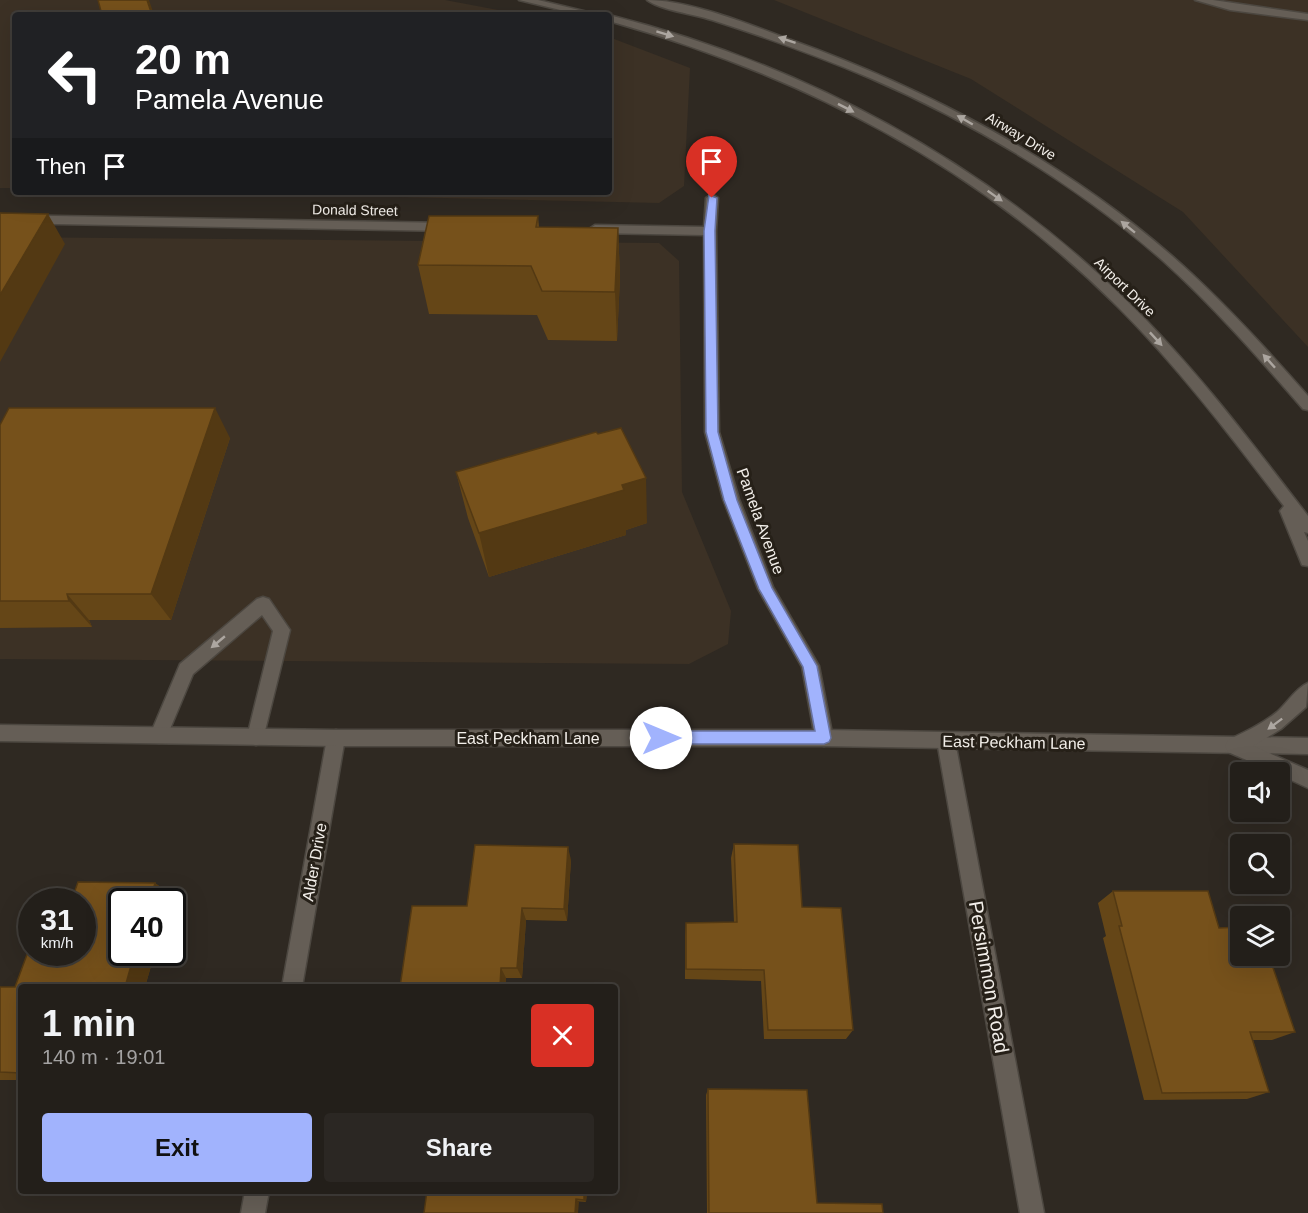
<!DOCTYPE html>
<meta charset="utf-8">
<style>
body{margin:0;font-family:Helvetica,sans-serif;background:#2b2723;color:#f1f3f6;height:100vh;display:flex;flex-direction:column;font-size:22px;white-space:nowrap}
*{box-sizing:border-box;margin:0}
p{font-size:20px;color:#a3a2a2}
.icon{flex:none;width:33px;height:33px;fill:none;stroke:currentColor;stroke-width:2;stroke-linecap:round;stroke-linejoin:round}
.map{position:relative;flex:1;overflow:hidden}
.drawer{position:absolute;left:18px;top:984px;width:600px;height:210px;display:flex;flex-direction:column;background:#231f1a;border-radius:6px;box-shadow:0 6px 24px #0002,0 0 0 2px #403d39}
.drawer>*{flex:none}
.guide{position:absolute;left:12px;top:12px;width:600px;height:183px;border-radius:6px;box-shadow:0 6px 24px #0002,0 0 0 2px #403d39;background:#202124;color:#fff;overflow:hidden}
.fabs{position:absolute;left:1230px;top:762px;display:grid;gap:12px}
.fabs a{display:grid;place-items:center;width:60px;height:60px;border-radius:6px;background:#231f1a;box-shadow:0 6px 24px #0002,0 0 0 2px #403d39;font-size:30px}
.speed{position:absolute;left:18px;top:888px;display:flex;gap:12px;font-size:30px;font-weight:700;text-align:center}
.speed>*{display:grid;place-content:center;width:78px;height:78px;border-radius:50%;background:#231f1a;box-shadow:0 6px 24px #0002,0 0 0 2px #403d39;line-height:1}
.speed small{font-size:15px;font-weight:400}
.speed .limit{border:3px solid #111;border-radius:9px;background:#fff;color:#111}
.pin{position:absolute;display:grid;place-items:center;width:51px;height:51px;color:#fff;margin:-62px -26px;border-radius:50% 50% 50% 0;rotate:-45deg;box-shadow:0 0 6px #0007}
.pin .icon{rotate:45deg}
.me{position:absolute;width:66px;margin:-33px;rotate:90deg;stroke-linejoin:round;filter:drop-shadow(0 0 4px #0008)}
.turn{display:flex;align-items:center;gap:21px;height:126px;padding:0 24px;font-size:27px}
.turn .icon{width:78px;height:78px;stroke-width:2.5}
.turn b{display:block;font-size:42px;line-height:51px}
.then{display:flex;align-items:center;height:57px;padding:0 24px;background:#0003;gap:12px;font-size:22px}
.round{display:grid;place-items:center;flex:none;width:63px;height:63px;border-radius:6px;background:#2b2723}
.headline{display:flex;align-items:center;justify-content:space-between;height:102px;padding:0 24px}
h1{font-size:36px;font-weight:700;line-height:45px}
.cta{display:flex;gap:12px;margin-top:auto;padding:12px 24px}
.cta a{flex:1;height:69px;border-radius:6px;background:#a1b3fd;color:#111;font-size:24px;font-weight:700;line-height:69px;text-align:center}
.cta a+a{background:#2b2723;color:#f1f3f6}
.map>svg:first-child{display:block}
</style>
<div class="map">
<svg width="1308" height="1213" viewBox="0 0 1308 1213">
<rect width="100%" height="100%" fill="#2f2922"/>
<g fill="#3c3125">
<path d="M 0,0 L 445,0 L 525,15 L 15,15 L 15,188 L 0,188 Z"/>
<path d="M 774,0 L 1308,0 L 1308,347 L 1183,212 L 971,79 Z"/>
<path d="M 609,37 L 690,68 L 684,186 L 659,203 L 181,192 L 609,192 Z"/>
<path d="M 0,237 L 659,243 L 679,261 L 682,492 L 731,611 L 728,644 L 689,664 L 0,659 Z"/>
</g>
<g fill="none" stroke-linecap="round" stroke-linejoin="round">
<defs>
<g id="service">
<path d="M 1195,0 L 1213,0 L 1308,14 L 1308,20 L 1230,10 Z"/>
<path d="M 263,597 L 269,599 L 290,630 L 262,743 L 256,745 L 250,743 L 247,737 L 273,631 L 262,615 L 193,674 L 165,741 L 159,743 L 153,741 L 150,735 L 180,664 L 257,599 Z"/>
</g>
<g id="minor">
<path d="M 712,194 L 718,198 L 716,231 L 719,432 L 739,499 L 773,587 L 819,666 L 833,738 L 830,744 L 824,746 L 818,744 L 815,738 L 802,667 L 758,589 L 723,499 L 705,432 L 704,235 L 595,233 L 589,229 L 595,225 L 704,227 L 706,198 Z"/>
<path d="M 0,215 L 449,223 L 455,227 L 449,231 L 0,223 Z"/>
<path d="M 336,730 L 342,732 L 345,738 L 302,987 L 282,987 L 327,738 L 330,732 Z"/>
<path d="M 946,733 L 952,735 L 955,741 L 1044,1213 L 1020,1213 L 937,741 L 940,735 Z"/>
<path d="M 245,1191 L 269,1191 L 265,1213 L 241,1213 Z"/>
</g>
<path id="tertiary" d="M 0,725 L 336,730 L 824,730 L 1308,738 L 1308,754 L 824,746 L 336,746 L 0,741 Z"/>
<g id="secondary">
<path d="M 519,0 L 538,0 L 600,15 L 581,15 Z"/>
<path d="M 647,0 C 689,0 751,25 791,40 C 925,88 1064,161 1172,256 C 1221,299 1265,347 1308,396 L 1308,410 L 1303,409 C 1258,357 1213,306 1162,260 C 1077,185 974,123 870,78 C 818,56 765,37 712,20 C 694,14 660,10 647,0 Z"/>
<path d="M 609,15 C 803,64 984,161 1127,301 C 1194,366 1251,442 1308,516 L 1308,533 L 1304,532 L 1308,541 L 1308,566 L 1302,565 L 1300,560 L 1280,511 L 1284,506 C 1232,438 1179,368 1118,307 C 975,164 803,76 609,21 Z"/>
<path d="M 1308,683 L 1306,707 L 1281,729 L 1253,746 L 1308,770 L 1308,788 L 1280,775 L 1280,772 L 1274,772 L 1228,752 L 1225,746 L 1228,740 C 1245,732 1262,724 1277,712 C 1287,703 1296,688 1308,683 Z"/>
</g>
</defs>
<use href="#service" stroke="#4c4740" stroke-width="3"/>
<use href="#minor" stroke="#4c4740" stroke-width="3"/>
<use href="#tertiary" stroke="#4c4740" stroke-width="3"/>
<use href="#secondary" stroke="#4c4740" stroke-width="3"/>
<use href="#service" fill="#655e56" fill-rule="evenodd"/>
<use href="#minor" fill="#655e56" fill-rule="evenodd"/>
<use href="#tertiary" fill="#655e56" fill-rule="evenodd"/>
<use href="#secondary" fill="#655e56" fill-rule="evenodd"/>
</g>
<g fill="#654617">
<path d="M 538,216 L 539,227 L 618,228 L 620,277 L 617,341 L 548,340 L 537,315 L 429,314 L 418,265 Z"/>
<path d="M 0,425 L 230,438 L 171,620 L 89,620 L 92,627 L 0,628 Z"/>
<path d="M 456,472 L 647,523 L 626,530 L 626,535 L 489,577 L 468,518 Z"/>
<path d="M 734,844 L 802,907 L 853,1030 L 846,1039 L 764,1039 L 761,981 L 685,979 L 685,935 L 686,923 L 734,922 L 731,858 Z"/>
<path d="M 571,860 L 567,921 L 526,920 L 522,978 L 506,978 L 506,987 L 400,987 L 467,906 Z"/>
<path d="M 78,882 L 155,883 L 171,895 L 170,902 L 122,902 L 122,952 L 172,952 L 172,921 L 186,931 L 176,966 L 151,966 L 145,987 L 21,987 L 21,1080 L 0,1080 L 0,987 L 15,987 L 32,941 L 32,952 L 82,952 L 82,902 L 71,902 Z"/>
<path d="M 1113,891 L 1219,928 L 1295,1032 L 1272,1040 L 1253,1040 L 1269,1092 L 1247,1099 L 1144,1100 L 1103,938 L 1106,936 L 1098,903 Z"/>
<path d="M 708,1089 L 817,1203 L 883,1213 L 707,1213 L 706,1095 Z"/>
<path d="M 427,1191 L 587,1191 L 586,1202 Z"/>
</g>
<g fill="#533913">
<path d="M 147,0 L 149,0 L 154,15 L 152,15 Z"/>
<path d="M 48,214 L 65,244 L 0,362 L 0,295 Z"/>
<path d="M 618,228 L 620,277 L 617,341 L 615,292 Z"/>
<path d="M 215,408 L 230,438 L 171,620 L 151,594 Z"/>
<path d="M 646,478 L 647,523 L 626,530 L 626,535 L 489,577 L 479,533 L 622,485 Z"/>
<path d="M 67,594 L 89,620 L 92,627 L 69,601 Z"/>
<path d="M 568,847 L 571,860 L 567,921 L 564,909 Z"/>
<path d="M 155,883 L 171,895 L 170,902 L 150,902 Z"/>
<path d="M 522,908 L 526,920 L 522,978 L 517,968 Z"/>
<path d="M 172,921 L 186,931 L 176,966 L 160,955 L 160,952 L 172,952 Z"/>
<path d="M 134,955 L 151,966 L 145,987 L 125,987 Z"/>
<path d="M 501,968 L 506,978 L 506,987 L 500,987 Z"/>
<path d="M 584,1191 L 587,1191 L 586,1202 L 584,1200 Z"/>
<path d="M 576,1199 L 579,1202 L 578,1213 L 575,1213 Z"/>
</g>
<g fill="#76511b" stroke="#533913" stroke-width="1.5">
<path d="M 98,0 L 147,0 L 152,15 L 102,15 Z"/>
<path d="M 0,213 L 48,214 L 0,295 Z"/>
<path d="M 429,216 L 538,216 L 536,227 L 618,228 L 615,292 L 542,291 L 531,266 L 418,265 Z"/>
<path d="M 9,408 L 215,408 L 151,594 L 67,594 L 69,601 L 0,601 L 0,425 Z"/>
<path d="M 621,428 L 646,478 L 622,485 L 624,490 L 479,533 L 456,472 L 596,432 L 598,434 Z"/>
<path d="M 734,844 L 798,845 L 802,907 L 841,908 L 853,1030 L 768,1030 L 764,970 L 686,969 L 686,923 L 737,922 Z"/>
<path d="M 475,845 L 568,847 L 564,909 L 522,908 L 517,968 L 501,968 L 500,987 L 400,987 L 412,906 L 467,906 Z"/>
<path d="M 78,882 L 155,883 L 150,902 L 122,902 L 122,952 L 160,952 L 160,955 L 134,955 L 125,987 L 21,987 L 21,1073 L 0,1072 L 0,987 L 15,987 L 32,941 L 32,952 L 82,952 L 82,902 L 71,902 Z"/>
<path d="M 1113,891 L 1208,891 L 1219,928 L 1240,927 L 1240,956 L 1269,956 L 1295,1032 L 1250,1032 L 1269,1092 L 1162,1093 L 1119,926 L 1122,926 Z"/>
<path d="M 708,1089 L 807,1090 L 817,1203 L 882,1204 L 883,1213 L 709,1213 Z"/>
<path d="M 427,1191 L 584,1191 L 584,1200 L 576,1199 L 575,1213 L 424,1213 Z"/>
</g>
<defs><path id="oneway-solid" d="M-6-.8H1V-3.2L6.5 0L1 3.2V.8H-6Z" transform="scale(1.5)"/></defs>
<g fill="#aca6a0">
<use href="#oneway-solid" transform="translate(665 34) rotate(17)"/>
<use href="#oneway-solid" transform="translate(787 40) rotate(-162)"/>
<use href="#oneway-solid" transform="translate(846 108) rotate(27)"/>
<use href="#oneway-solid" transform="translate(965 120) rotate(-150)"/>
<use href="#oneway-solid" transform="translate(995 196) rotate(35)"/>
<use href="#oneway-solid" transform="translate(1128 227) rotate(-141)"/>
<use href="#oneway-solid" transform="translate(1156 339) rotate(47)"/>
<use href="#oneway-solid" transform="translate(1269 361) rotate(-132)"/>
<use href="#oneway-solid" transform="translate(218 642) rotate(140)"/>
<use href="#oneway-solid" transform="translate(1275 724) rotate(143)"/>
</g>
<path fill="#a1b3fd" stroke="#6974a4" stroke-width="1.5" d="M 709,195 L 717,198 L 715,231 L 718,432 L 737,500 L 772,588 L 817,666 L 831,738 L 829,742 L 824,744 L 661,744 L 656,742 L 654,738 L 656,733 L 661,731 L 815,731 L 803,667 L 759,589 L 724,500 L 706,432 L 704,231 Z"/>
<g text-anchor="middle" stroke-width="6" stroke-linejoin="round" paint-order="stroke">
<g font-size="14" fill="#f2eee9" stroke="#262018">
<text transform="translate(1021 136) rotate(31)" y="5">Airway Drive</text>
<text transform="translate(355 210) rotate(1)" y="5">Donald Street</text>
<text transform="translate(1125 287) rotate(44)" y="5">Airport Drive</text>
</g>
<g font-size="16" fill="#f2eee9" stroke="#262018">
<text transform="translate(761 521) rotate(70)" y="6">Pamela Avenue</text>
<text x="528" y="744">East Peckham Lane</text>
<text transform="translate(1014 742) rotate(1)" y="6">East Peckham Lane</text>
<text transform="translate(314 862) rotate(-80)" y="6">Alder Drive</text>
</g>
<g font-size="20" fill="#f2eee9" stroke="#262018">
<text transform="translate(989 977) rotate(80)" y="7">Persimmon Road</text>
</g>
</g>
</svg>
<div class="fabs">
<a><svg class="icon" aria-label="sound" viewBox="0 0 24 24"><path d="M4 9h4l5-4v14l-5-4H4zM17 9q2 3 0 6"/></svg></a>
<a><svg class="icon" aria-label="search" viewBox="0 0 24 24"><circle cx="10" cy="10" r="6"/><path d="M15 15l6 6"/></svg></a>
<a><svg class="icon" aria-label="layers" viewBox="0 0 24 24"><path d="M12 4l9 5-9 5-9-5zM3 14l9 5 9-5"/></svg></a>
</div>
<div class="speed"><div>31<small>km/h</small></div><div class="limit">40</div></div>
<div class="pin" style="left:712px;top:198px;background:#d93025"><svg class="icon" aria-label="arrive" viewBox="0 0 24 24"><path d="M6 21V4h12l-3 4 3 4H6"/></svg></div>
<svg class="me" style="left:661px;top:738px" viewBox="-20 -20 40 40"><circle r="19" fill="#fff"/><path d="M0-13L10 11 0 6-10 11z" fill="#a1b3fd"/></svg>
<div class="guide">
<div class="turn"><svg class="icon" aria-label="left" viewBox="0 0 24 24"><path d="M17 20v-9H6M10 6l-5 5 5 5"/></svg><div><b>20 m</b>Pamela Avenue</div></div>
<div class="then">Then<svg class="icon" aria-label="arrive" viewBox="0 0 24 24"><path d="M6 21V4h12l-3 4 3 4H6"/></svg></div>
</div>
<section class="drawer">
<div class="headline"><div><h1>1 min</h1><p>140 m · 19:01</p></div><a class="round" style="background:#d93025;color:#fff"><svg class="icon" aria-label="close" viewBox="0 0 24 24"><path d="M6 6l12 12M18 6L6 18"/></svg></a></div>
<div class="cta"><a>Exit</a><a>Share</a></div>
</section>
</div>
